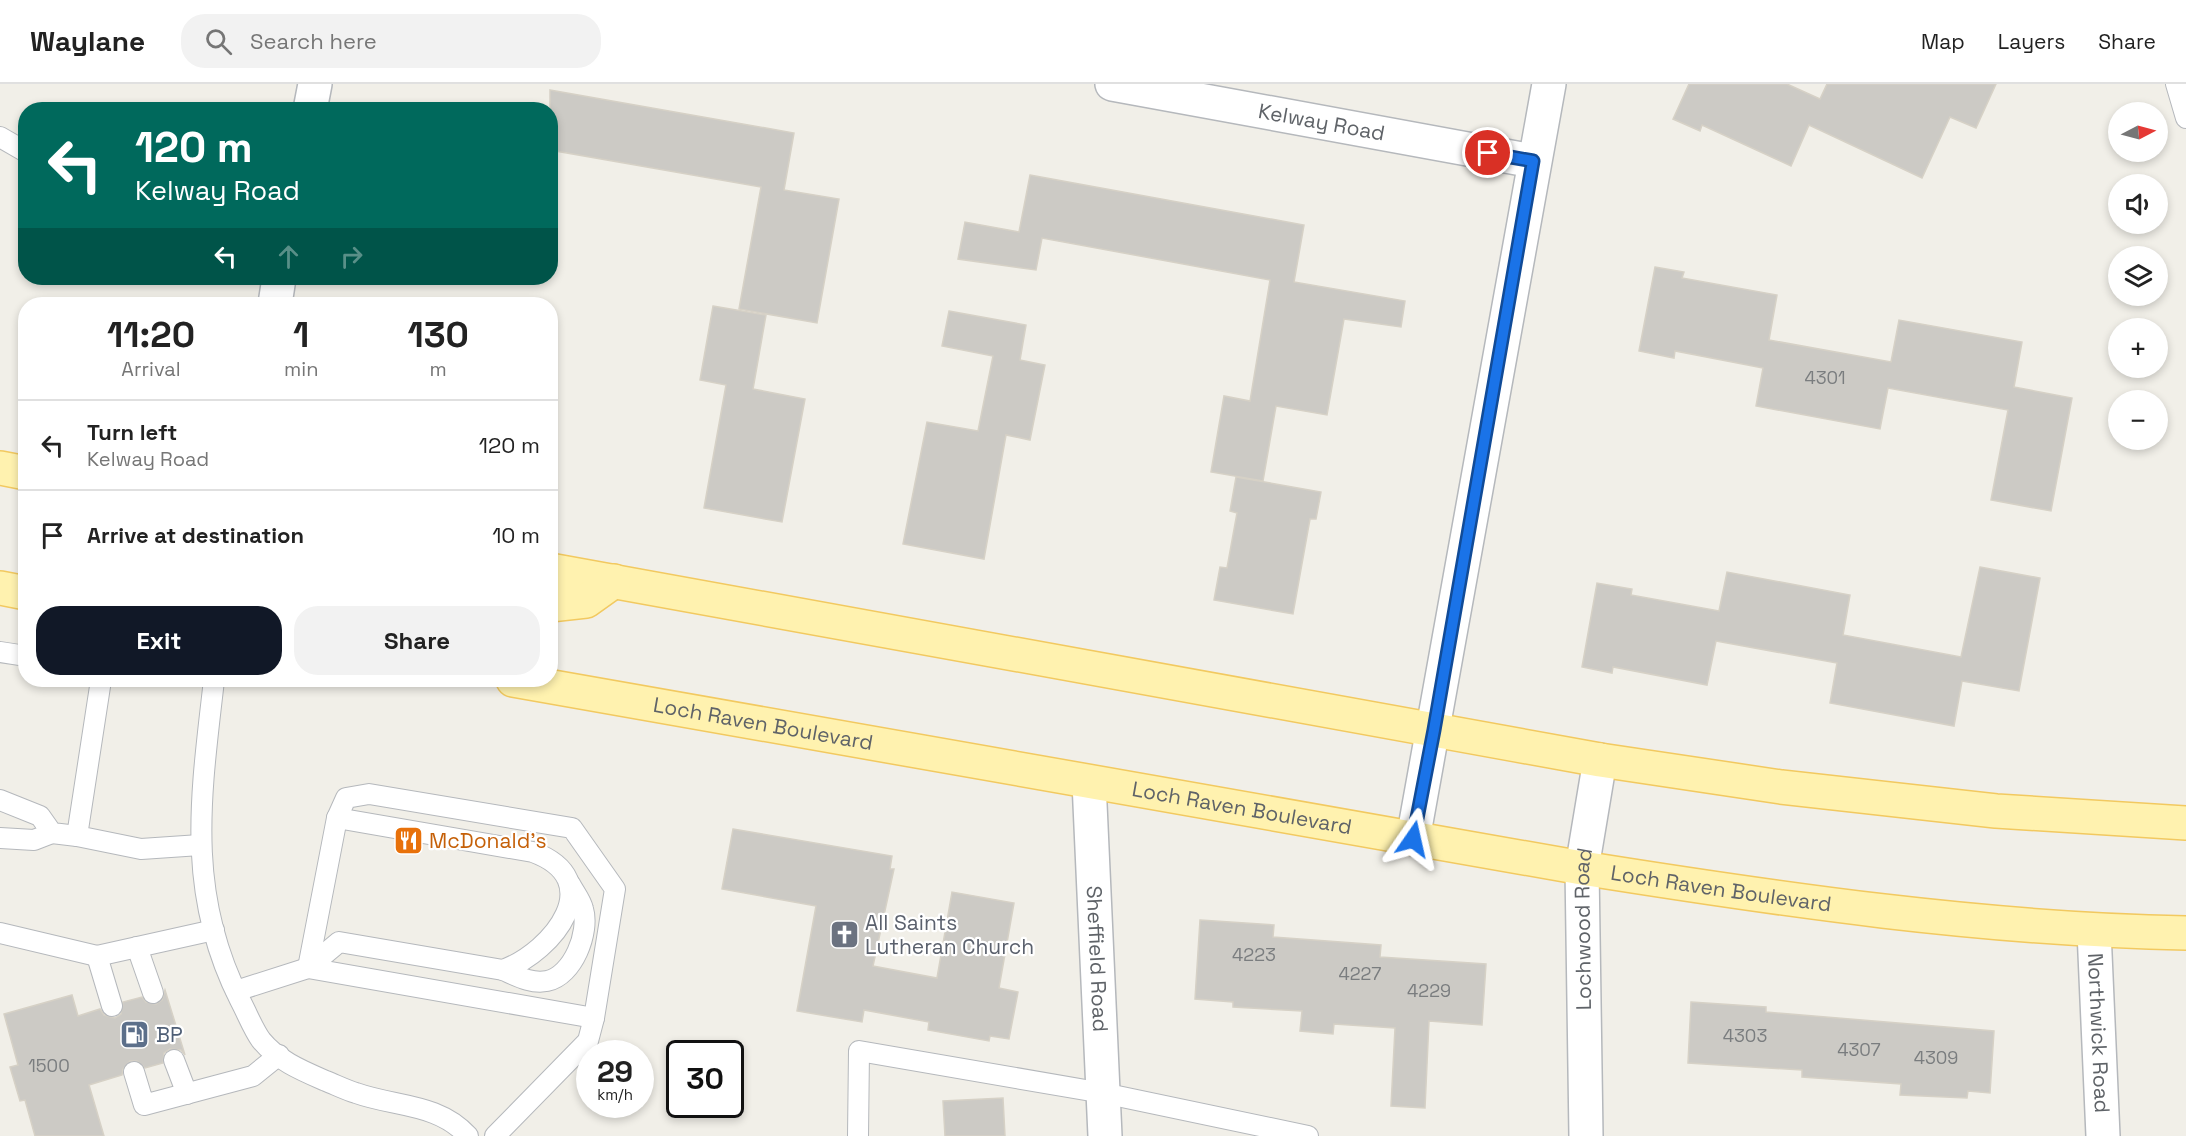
<!DOCTYPE html>
<meta charset="utf-8">
<style>
body{margin:0;font-family:"Space Grotesk",sans-serif;background:#f2f2f2;color:#222;height:100vh;display:flex;flex-direction:column;font-size:22px;white-space:nowrap}
*{box-sizing:border-box;margin:0}
p{font-size:20px;color:#767676}
.icon{flex:none;width:33px;height:33px;fill:none;stroke:currentColor;stroke-width:2;stroke-linecap:round;stroke-linejoin:round}
.map{position:relative;flex:1;overflow:hidden}
.side{position:absolute;left:18px;top:213px;width:540px;height:390px;display:flex;flex-direction:column;background:#fff;border-radius:24px;box-shadow:0 3px 9px #0003}
.side>*{flex:none}
.banner{position:absolute;left:18px;top:18px;width:540px;height:183px;border-radius:24px;box-shadow:0 3px 9px #0003;background:#00695c;color:#fff;overflow:hidden}
.needle{width:39px;rotate:84deg}
.fabs{position:absolute;left:2108px;top:18px;display:grid;gap:12px}
.fabs a{display:grid;place-items:center;width:60px;height:60px;border-radius:50%;background:#fff;box-shadow:0 3px 9px #0003;font-size:30px}
.speed{position:absolute;left:576px;top:956px;display:flex;gap:12px;font-size:30px;font-weight:700;text-align:center}
.speed>*{display:grid;place-content:center;width:78px;height:78px;border-radius:50%;background:#fff;box-shadow:0 3px 9px #0003;line-height:1}
.speed small{font-size:15px;font-weight:400}
.speed .limit{border:3px solid #111;border-radius:9px;background:#fff;color:#111}
.pin{position:absolute;display:grid;place-items:center;width:51px;height:51px;color:#fff;margin:-26px;border:3px solid #fff;border-radius:50%;box-shadow:0 2px 6px #0007}
.me{position:absolute;width:66px;margin:-33px;rotate:11deg;stroke-linejoin:round;filter:drop-shadow(0 0 4px #0008)}
.turn{display:flex;align-items:center;gap:21px;height:126px;padding:0 18px;font-size:27px}
.turn .icon{width:78px;height:78px;stroke-width:2.5}
.turn b{display:block;font-size:42px;line-height:51px}
.lanes{display:flex;align-items:center;height:57px;padding:0 18px;background:#0003;justify-content:center;gap:30px;direction:ltr}
.lanes .off{opacity:.35}
.eta{display:flex;justify-content:space-evenly;align-items:center;height:102px;text-align:center}
.eta b{font-size:36px;font-weight:700;line-height:42px}
.primary-button{display:flex;gap:12px;margin-top:auto;padding:12px 18px}
.primary-button a{flex:1;height:69px;border-radius:24px;background:#111827;color:#fff;font-size:24px;font-weight:700;line-height:69px;text-align:center}
.primary-button a+a{background:#f2f2f2;color:#222}
ul{padding:0;list-style:none}
li{display:flex;align-items:center;gap:18px;height:90px;padding:0 18px;border-top:2px solid #e0e0e0}
li div{flex:1}
li b{display:block;font-size:22px}
li em{font-style:normal}
header{display:flex;align-items:center;gap:36px;box-sizing:border-box;height:84px;padding:0 30px;background:#fff;border-bottom:2px solid #e0e0e0}
header strong{font-size:28px}
nav{display:flex;gap:33px;margin-inline-start:auto;font-size:21px}
.search{width:420px;height:54px;background:#f2f2f2;display:flex;align-items:center;gap:15px;box-sizing:border-box;padding:0 21px;border-radius:24px;color:#767676;font-size:22px}
.map>svg:first-child{display:block}
</style>
<header>
<strong>Waylane</strong>
<div class="search"><svg class="icon" aria-label="search" viewBox="0 0 24 24"><circle cx="10" cy="10" r="6"/><path d="M15 15l6 6"/></svg>Search here</div>
<nav><a>Map</a><a>Layers</a><a>Share</a></nav>
</header>
<div class="map">
<svg width="2186" height="1052" viewBox="0 0 2186 1052">
<rect width="100%" height="100%" fill="#f1efe8"/>
<g fill="#cccac5" stroke="#d6d1c6" stroke-width="1.5">
<path d="M 1689,0 L 1787,0 L 1820,15 L 1827,0 L 1996,0 L 1976,44 L 1950,33 L 1922,94 L 1809,41 L 1791,82 L 1702,41 L 1700,47 L 1673,35 Z"/>
<path d="M 550,6 L 794,49 L 784,106 L 839,115 L 817,239 L 739,225 L 761,103 L 550,66 Z"/>
<path d="M 1030,91 L 1304,141 L 1294,198 L 1405,217 L 1401,243 L 1344,235 L 1327,331 L 1276,322 L 1263,397 L 1211,388 L 1224,312 L 1250,317 L 1270,196 L 1042,154 L 1036,186 L 958,175 L 965,138 L 1019,148 Z"/>
<path d="M 1655,183 L 1684,188 L 1682,194 L 1777,211 L 1769,256 L 1891,278 L 1899,236 L 2022,258 L 2014,303 L 2072,314 L 2051,427 L 1991,416 L 2008,326 L 1888,304 L 1880,345 L 1756,322 L 1763,284 L 1675,267 L 1674,274 L 1639,267 Z"/>
<path d="M 713,222 L 766,231 L 753,305 L 805,315 L 782,438 L 704,424 L 726,301 L 700,296 Z"/>
<path d="M 949,227 L 1026,241 L 1020,276 L 1045,281 L 1030,356 L 1006,351 L 984,475 L 903,460 L 927,338 L 978,347 L 993,272 L 942,262 Z"/>
<path d="M 1236,393 L 1321,408 L 1316,435 L 1310,435 L 1293,530 L 1214,516 L 1220,483 L 1227,484 L 1237,429 L 1230,427 Z"/>
<path d="M 1980,483 L 2040,494 L 2019,607 L 1962,597 L 1954,642 L 1830,619 L 1837,579 L 1716,557 L 1707,601 L 1613,583 L 1612,589 L 1582,583 L 1597,499 L 1632,505 L 1631,511 L 1719,527 L 1727,488 L 1850,511 L 1843,551 L 1961,573 Z"/>
<path d="M 733,745 L 892,772 L 890,785 L 894,785 L 873,882 L 937,894 L 952,808 L 1014,819 L 999,904 L 1018,908 L 1009,955 L 990,952 L 989,957 L 928,946 L 929,938 L 864,926 L 862,938 L 797,927 L 816,822 L 722,805 Z"/>
<path d="M 1200,836 L 1274,841 L 1273,853 L 1381,861 L 1380,873 L 1486,880 L 1482,941 L 1429,937 L 1425,1024 L 1391,1022 L 1395,944 L 1334,940 L 1333,950 L 1300,947 L 1302,927 L 1233,923 L 1233,918 L 1195,915 Z"/>
<path d="M 165,906 L 185,971 L 181,966 L 170,965 L 164,969 L 163,979 L 145,984 L 137,977 L 130,977 L 123,985 L 122,991 L 89,1001 L 104,1052 L 35,1052 L 25,1016 L 20,1017 L 10,983 L 18,981 L 4,930 L 72,911 L 78,932 L 100,925 L 104,931 L 115,934 L 121,930 L 123,918 L 142,913 L 146,918 L 156,920 L 162,916 Z"/>
<path d="M 1691,918 L 1766,923 L 1766,928 L 1994,947 L 1990,1009 L 1968,1007 L 1967,1014 L 1900,1011 L 1901,1000 L 1802,993 L 1802,986 L 1688,979 Z"/>
<path d="M 1003,1014 L 1005,1052 L 945,1052 L 943,1017 Z"/>
</g>
<g fill="none" stroke-linecap="round" stroke-linejoin="round">
<defs>
<g id="service">
<path d="M 2176,0 L 2186,34"/>
<path d="M 0,53 L 26,68"/>
<path d="M 0,568 L 26,572"/>
<path d="M 101,596 L 77,752 L 141,765 L 200,761"/>
<path d="M 214,596 C 201,710 185,808 240,916 C 247,929 253,945 261,956 C 278,977 303,987 326,997 C 336,1001 346,1006 356,1009 C 395,1023 438,1019 468,1052"/>
<path d="M 0,716 L 40,732 L 52,749 L 77,752"/>
<path d="M 0,754 L 34,756 L 52,749"/>
<path d="M 0,849 L 97,872"/>
<path d="M 137,863 L 153,909"/>
<path d="M 308,884 L 337,734 L 346,714 L 369,710 L 572,744 L 615,805 L 594,934 L 588,957 L 495,1052"/>
<path d="M 308,884 L 594,934"/>
<path d="M 503,886 C 517,892 531,900 547,897 C 573,892 590,848 583,825 C 581,816 574,808 570,800"/>
<path d="M 236,907 L 308,884 L 339,858 L 503,886 C 554,867 609,796 533,768 L 337,734"/>
<path d="M 112,922 L 97,872 L 214,846"/>
<path d="M 174,976 L 187,1010"/>
<path d="M 134,988 L 144,1021 L 253,992 L 279,971"/>
<path d="M 858,1052 L 859,967 L 1103,1009 L 1308,1052"/>
</g>
<g id="minor">
<path id="s1" d="M 1112,0 L 1533,77"/>
<path d="M 310,26 L 315,0"/>
<path d="M 275,220 L 279,194"/>
<path id="s2" d="M 1089,698 L 1105,1052"/>
<path d="M 1413,755 L 1549,0"/>
<path id="s3" d="M 2094,847 L 2103,1052"/>
<path id="s4" d="M 1586,1052 L 1582,784 L 1600,676"/>
</g>
<g id="primary">
<path d="M 0,384 L 26,389"/>
<path d="M 550,486 L 1600,676 L 1781,703 L 1996,727 L 2186,739"/>
<path d="M 0,504 L 26,509"/>
<path d="M 550,521 L 586,517 L 614,497"/>
<path id="s5" d="M 513,596 L 1582,784 C 1783,816 1983,845 2186,849"/>
</g>
</defs>
<use href="#service" stroke="#b5b8bc" stroke-width="22"/>
<use href="#minor" stroke="#b5b8bc" stroke-width="36"/>
<use href="#primary" stroke="#f2c960" stroke-width="36"/>
<use href="#service" stroke="#fff" stroke-width="20"/>
<use href="#minor" stroke="#fff" stroke-width="33"/>
<use href="#primary" stroke="#fff2af" stroke-width="33"/>
</g>
<g fill="none" stroke-linecap="round" stroke-linejoin="round">
<defs>
<path id="route" d="M 1413,755 L 1434,646 L 1533,77 L 1488,69"/>
</defs>
<use href="#route" stroke="#114b97" stroke-width="15"/>
<use href="#route" stroke="#1a73e8" stroke-width="10"/>
</g>
<defs>
<symbol id="restaurant-square" viewBox="-11 -11 22 22"><rect x="-9" y="-9" width="18" height="18" rx="4" fill="#e8710a" stroke="#fff"/><path d="M-5-6h1v4h1v-4h1v4h1v-4h1v5L-1.5 .5V6h-2V.5L-5-1ZM5-6V6H3V1.5H1.5Q1.5-4 5-6Z" fill="#fff"/></symbol>
<symbol id="church-square" viewBox="-11 -11 22 22"><rect x="-9" y="-9" width="18" height="18" rx="4" fill="#6b7280" stroke="#fff"/><path d="M-1.2-6h2.4v3.5h3.3v2.4h-3.3V6h-2.4V-.1h-3.3v-2.4h3.3Z" fill="#fff"/></symbol>
<symbol id="fuel-square" viewBox="-11 -11 22 22"><rect x="-9" y="-9" width="18" height="18" rx="4" fill="#5c6f8a" stroke="#fff"/><path d="M-5.5-6h7V0h2V4h1.3V-2.5L3-4.5l.8-.8L6-3V5H2.5V1h-1V6h-7ZM-4.2-4.7v3.2H.2V-4.7Z" fill="#fff"/></symbol>
</defs>
<g fill-rule="evenodd">
<use href="#restaurant-square" x="392" y="740" width="33" height="33"/>
<use href="#church-square" x="828" y="834" width="33" height="33"/>
<use href="#fuel-square" x="118" y="934" width="33" height="33"/>
</g>
<g text-anchor="middle" stroke-width="4.5" stroke-linejoin="round" paint-order="stroke">
<g font-size="18" fill="#7a7d7f">
<text x="1825" y="300">4301</text>
<text x="1254" y="877">4223</text>
<text x="1360" y="896">4227</text>
<text x="1429" y="913">4229</text>
<text x="1745" y="958">4303</text>
<text x="1859" y="972">4307</text>
<text x="1936" y="980">4309</text>
<text x="49" y="988">1500</text>
</g>
<g font-size="21" fill="#5f6368" stroke="#fff">
<text dy="7" stroke="none"><textPath href="#s1" startOffset="213">Kelway Road</textPath></text>
<text dy="7" stroke="none"><textPath href="#s5" startOffset="254">Loch Raven Boulevard</textPath></text>
<text dy="7" stroke="none"><textPath href="#s5" startOffset="740">Loch Raven Boulevard</textPath></text>
<text dy="7" stroke="none"><textPath href="#s5" startOffset="1226">Loch Raven Boulevard</textPath></text>
<text dy="7" stroke="none"><textPath href="#s4" startOffset="207">Lochwood Road</textPath></text>
<text dy="7" stroke="none"><textPath href="#s2" startOffset="177">Sheffield Road</textPath></text>
<text dy="7" stroke="none"><textPath href="#s3" startOffset="102">Northwick Road</textPath></text>
</g>
<g font-size="21" fill="#c56008" stroke="#fff" text-anchor="start">
<text x="429" y="764">McDonald's</text>
</g>
<g font-size="21" fill="#5b616d" stroke="#fff" text-anchor="start">
<text x="865" y="846">All Saints<tspan x="865" dy="24">Lutheran Church</tspan></text>
</g>
<g font-size="21" fill="#4e5e75" stroke="#fff" text-anchor="start">
<text x="156" y="958">BP</text>
</g>
</g>
</svg>
<div class="fabs">
<a><svg class="needle" viewBox="-14 -14 28 28"><path d="M0-13l5 13h-10z" fill="#e53935"/><path d="M0 13l5-13h-10z" fill="#767676"/></svg></a>
<a><svg class="icon" aria-label="sound" viewBox="0 0 24 24"><path d="M4 9h4l5-4v14l-5-4H4zM17 9q2 3 0 6"/></svg></a>
<a><svg class="icon" aria-label="layers" viewBox="0 0 24 24"><path d="M12 4l9 5-9 5-9-5zM3 14l9 5 9-5"/></svg></a>
<a>+</a>
<a>−</a>
</div>
<div class="speed"><div>29<small>km/h</small></div><div class="limit">30</div></div>
<div class="pin" style="left:1488px;top:69px;background:#d93025"><svg class="icon" aria-label="arrive" viewBox="0 0 24 24"><path d="M6 21V4h12l-3 4 3 4H6"/></svg></div>
<svg class="me" style="left:1413px;top:755px" viewBox="-20 -20 40 40"><path d="M0-17L14 15 0 8-14 15z" fill="#1a73e8" stroke="#fff" stroke-width="4"/></svg>
<div class="banner">
<div class="turn"><svg class="icon" aria-label="left" viewBox="0 0 24 24"><path d="M17 20v-9H6M10 6l-5 5 5 5"/></svg><div><b>120 m</b>Kelway Road</div></div>
<div class="lanes"><svg class="icon" aria-label="left" viewBox="0 0 24 24"><path d="M17 20v-9H6M10 6l-5 5 5 5"/></svg><svg class="icon off" aria-label="ahead" viewBox="0 0 24 24"><path d="M12 20V5M6 11l6-6 6 6"/></svg><svg class="icon off" aria-label="right" viewBox="0 0 24 24"><path d="M7 20v-9h11M14 6l5 5-5 5"/></svg></div>
</div>
<section class="side">
<div class="eta">
<div><b>11:20</b><p>Arrival</p></div>
<div><b>1</b><p>min</p></div>
<div><b>130</b><p>m</p></div>
</div>
<ul>
<li><svg class="icon" aria-label="left" viewBox="0 0 24 24"><path d="M17 20v-9H6M10 6l-5 5 5 5"/></svg><div><b>Turn left</b><p>Kelway Road</p></div><em>120 m</em></li>
<li><svg class="icon" aria-label="arrive" viewBox="0 0 24 24"><path d="M6 21V4h12l-3 4 3 4H6"/></svg><div><b>Arrive at destination</b></div><em>10 m</em></li>
</ul>
<div class="primary-button"><a>Exit</a><a>Share</a></div>
</section>
</div>
